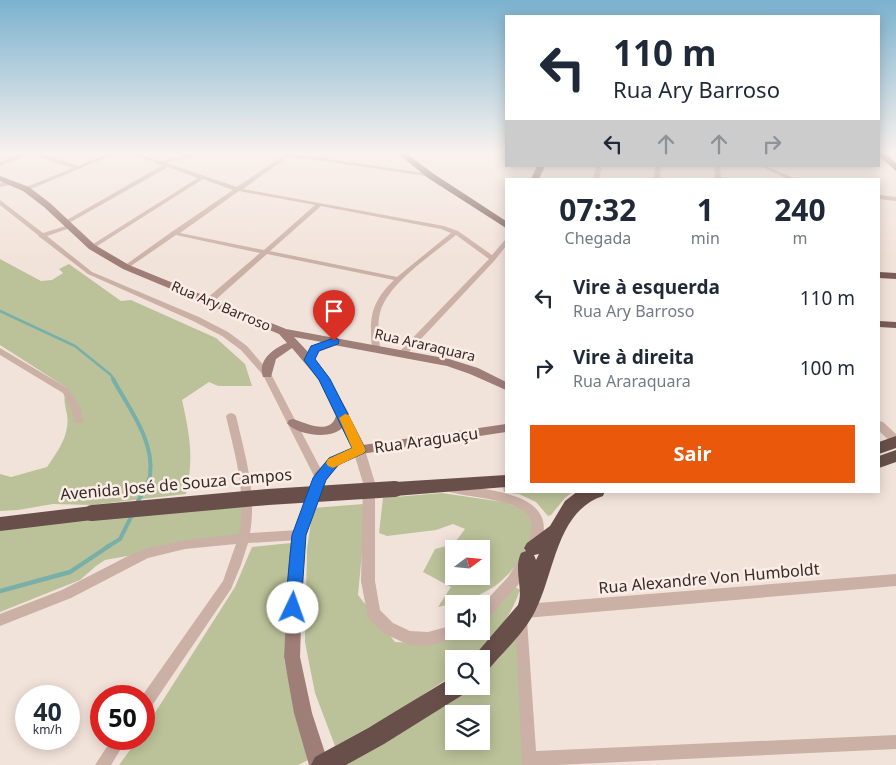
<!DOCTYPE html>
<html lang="pt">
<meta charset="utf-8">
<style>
body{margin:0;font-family:"Noto Sans",sans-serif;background:#f6f6f7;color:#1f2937;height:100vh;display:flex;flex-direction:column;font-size:19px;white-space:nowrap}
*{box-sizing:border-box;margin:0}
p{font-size:16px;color:#747a83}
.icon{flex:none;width:28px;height:28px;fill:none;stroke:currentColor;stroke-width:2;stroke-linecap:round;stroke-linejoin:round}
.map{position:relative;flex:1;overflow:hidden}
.drawer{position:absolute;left:505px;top:178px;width:375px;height:315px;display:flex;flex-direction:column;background:#fff;border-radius:0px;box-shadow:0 2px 12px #0003}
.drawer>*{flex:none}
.guide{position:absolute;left:505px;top:15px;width:375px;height:152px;border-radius:0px;box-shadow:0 2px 12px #0003;background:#fff;color:#1f2937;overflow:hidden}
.needle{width:32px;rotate:74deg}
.buttons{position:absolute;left:445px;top:540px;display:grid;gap:10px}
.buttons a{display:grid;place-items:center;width:45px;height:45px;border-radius:0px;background:#fff;box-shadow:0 2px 12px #0003;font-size:25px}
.speed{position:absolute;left:15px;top:685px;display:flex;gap:10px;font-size:25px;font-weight:700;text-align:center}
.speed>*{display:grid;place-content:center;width:65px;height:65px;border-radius:50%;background:#fff;box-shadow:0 2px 12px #0003;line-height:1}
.speed small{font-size:12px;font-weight:400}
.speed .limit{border:8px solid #d22;background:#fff;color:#111}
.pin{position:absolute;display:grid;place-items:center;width:42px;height:42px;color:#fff;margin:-51px -21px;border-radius:50% 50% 50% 0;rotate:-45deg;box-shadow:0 0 5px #0007}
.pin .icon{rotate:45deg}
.me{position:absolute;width:55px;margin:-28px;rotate:3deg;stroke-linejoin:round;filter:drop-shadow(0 0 4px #0008)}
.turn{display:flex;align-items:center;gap:18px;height:105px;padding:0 25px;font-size:22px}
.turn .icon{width:65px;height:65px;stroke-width:2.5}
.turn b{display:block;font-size:35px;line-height:42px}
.lanes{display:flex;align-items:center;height:48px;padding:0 25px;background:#0003;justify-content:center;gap:25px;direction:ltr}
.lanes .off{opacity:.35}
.eta{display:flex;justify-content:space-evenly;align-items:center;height:85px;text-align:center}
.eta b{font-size:30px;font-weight:700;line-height:35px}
.primary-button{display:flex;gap:10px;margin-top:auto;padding:10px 25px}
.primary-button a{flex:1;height:58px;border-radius:0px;background:#ea580c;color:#fff;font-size:20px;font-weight:700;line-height:58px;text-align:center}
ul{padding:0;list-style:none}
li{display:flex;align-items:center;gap:15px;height:70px;padding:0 25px}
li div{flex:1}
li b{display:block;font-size:19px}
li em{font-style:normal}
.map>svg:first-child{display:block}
</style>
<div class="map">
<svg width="896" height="765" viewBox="0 0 896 765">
<rect width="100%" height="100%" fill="#f2e3da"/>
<g fill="#bbc299" fill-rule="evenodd">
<path d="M 0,259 L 41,281 L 52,280 L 63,273 L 59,269 L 69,264 L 121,301 L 131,300 L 216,338 L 245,364 L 252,386 L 218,386 L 209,382 L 182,400 C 190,436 194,458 186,494 L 91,505 L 53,504 L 18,510 L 0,511 L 0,474 L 11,477 L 47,467 C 55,455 65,442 67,427 C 70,412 60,403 67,388 L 0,345 Z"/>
<path d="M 503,487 L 506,487 L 506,491 L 574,491 L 565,498 L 551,515 L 548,516 L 536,502 L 519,494 L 504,492 Z"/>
<path d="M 442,493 L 503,502 L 529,511 C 531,516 534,522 534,526 C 534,547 507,580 490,589 C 474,599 456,603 438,607 L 451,587 L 423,572 L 435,549 L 454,544 L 465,529 L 453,524 L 436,530 L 387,536 L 379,533 L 383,498 ZM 454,549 L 481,549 L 481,576 L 454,576 Z"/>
<path d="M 247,501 L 242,539 L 194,544 L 105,560 L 96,566 L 80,580 L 0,612 L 0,524 Z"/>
<path d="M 363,504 L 364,531 L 358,595 L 395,642 L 432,644 L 468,631 L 481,631 L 481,621 L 514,586 L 520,590 C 508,623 495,635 470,659 L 454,659 L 453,675 L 398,711 L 335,746 L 315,693 L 305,642 L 307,549 L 313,508 Z"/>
<path d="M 291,543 L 284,660 L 308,760 L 298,765 L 119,765 L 138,739 L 144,739 L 144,730 L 235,587 L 252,547 Z"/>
<path d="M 519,632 L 524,765 L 340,765 L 468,686 L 481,686 L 481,672 ZM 454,714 L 481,714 L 481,741 L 454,741 Z"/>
</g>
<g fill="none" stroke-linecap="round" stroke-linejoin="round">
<path stroke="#78b0a9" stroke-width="2.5" d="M 0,311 L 75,346 L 111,375 L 114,380"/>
<g stroke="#78b0a9" stroke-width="4">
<path d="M 113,379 C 128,407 155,441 150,475 C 149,484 141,495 137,503"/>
<path d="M 107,547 L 120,539 L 132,515"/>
</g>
<path stroke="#78b0a9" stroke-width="4.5" d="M 0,591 L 70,572 L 109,546"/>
<g fill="#cbb0a5" fill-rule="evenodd">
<path d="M 25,152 L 36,152 L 78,166 L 112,152 L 119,152 L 26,191 L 24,190 L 24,188 L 73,168 L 30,154 L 0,166 L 0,162 Z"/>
<path d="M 128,152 C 140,152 151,161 162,161 C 178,160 192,152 208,152 L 166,163 L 237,187 L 283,156 L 268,152 L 294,152 L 293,154 L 431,174 L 433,175 L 433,177 L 289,156 L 243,189 L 444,226 L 458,231 L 492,255 L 504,241 L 506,240 L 506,246 L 495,260 L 405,356 L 399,356 L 398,354 L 399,352 L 489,259 L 456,235 C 433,254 387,284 380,313 C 377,324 379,336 380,348 L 376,351 L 372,348 C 369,318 371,302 394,280 L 267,254 L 212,303 L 206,303 L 206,299 L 260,253 L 176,235 L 128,268 L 124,268 L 124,266 L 170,233 L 171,232 L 173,231 L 233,190 L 203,179 L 94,248 L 90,248 L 90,246 L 198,178 L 168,167 L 69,223 L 65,223 L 65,221 L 163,165 L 156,164 L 156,163 ZM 239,191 L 315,205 L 264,250 L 180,233 ZM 321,206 L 441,229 L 451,233 L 397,277 L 270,251 Z"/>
<path d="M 596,166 L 602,166 L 599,179 L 593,179 Z"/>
<path d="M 655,166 L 661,166 L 660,179 L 654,179 Z"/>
<path d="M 714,166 L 720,166 L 721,179 L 715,179 Z"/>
<path d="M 759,166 L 766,166 L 796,179 L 788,179 Z"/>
<path d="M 13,181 L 15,182 L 15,184 L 0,187 L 0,183 Z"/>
<path d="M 879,195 L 896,197 L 896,201 L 879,199 Z"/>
<path d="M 0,200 L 43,233 L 69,225 L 73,225 L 73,227 L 47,236 L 92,272 L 199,317 L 228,332 L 247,346 L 271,374 L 325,477 L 324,480 L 320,481 L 316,480 L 263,375 L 241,350 L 222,336 L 193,321 L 88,274 L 41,238 L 39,237 L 38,235 L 0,205 Z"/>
<path d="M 0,348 L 69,389 L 81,409 L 83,421 L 81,423 L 75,423 L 71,409 L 63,393 L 0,355 Z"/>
<path d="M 231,413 L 234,414 L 236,416 C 245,455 257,493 250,533 L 299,530 L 303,532 L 305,535 L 303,538 L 299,540 L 248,543 L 241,565 L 231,589 L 149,710 L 144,712 L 144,696 L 142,696 L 223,581 L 236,544 L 185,549 L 148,558 L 71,598 L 0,626 L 0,614 L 62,590 L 128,556 L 148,548 L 185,540 L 239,534 C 247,494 235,455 226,416 L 228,414 Z"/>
<path d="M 521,614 L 525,616 L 527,620 L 536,751 L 896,735 L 896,749 L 557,765 L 522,765 L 515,620 L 517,616 Z"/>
<path d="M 112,739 L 127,739 L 111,765 L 95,765 Z"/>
</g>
<g fill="#cbb0a5" fill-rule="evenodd">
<path d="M 879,421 L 883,422 L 896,434 L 896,444 L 892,443 L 879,431 Z"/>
<path d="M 359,446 L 363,447 L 365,450 L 375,483 L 375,581 L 380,610 L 393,623 L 410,631 L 428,632 L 454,625 L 454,631 L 464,631 L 462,636 L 428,646 L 409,645 L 383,633 L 368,618 L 361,581 L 363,483 L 353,450 L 355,447 Z"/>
<path d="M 450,483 C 487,491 566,491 538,551 L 533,553 L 528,551 L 527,547 C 529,539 534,529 531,521 C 524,498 466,498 446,491 L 444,488 L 446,485 Z"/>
<path d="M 525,556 L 530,558 L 532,562 L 518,585 L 486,621 L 481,623 L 481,606 L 508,577 L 520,558 Z"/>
<path d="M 896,574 L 896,586 L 525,618 L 520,616 L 518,611 L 520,606 L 525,604 Z"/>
</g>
<path fill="#9e7e77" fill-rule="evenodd" d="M 0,176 L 29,187 L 50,203 L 95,245 L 129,265 L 286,329 L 449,359 L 478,368 L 506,382 L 506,390 L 470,374 L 447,366 L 334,345 L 319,351 L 315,360 L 328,376 L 349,414 L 348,416 L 363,445 L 506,424 L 506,432 L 361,454 L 339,465 L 326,480 L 306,535 L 303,558 L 300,657 L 312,713 L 329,765 L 309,765 L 294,713 L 284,657 L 289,558 L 292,535 L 315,473 L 329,459 L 352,448 L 342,428 C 331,440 296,435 287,423 L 289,420 L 293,419 C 306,423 330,436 336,416 L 319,380 L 292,348 L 276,359 L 271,377 L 263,377 C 257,360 274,348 287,343 L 279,334 L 123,269 L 89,249 L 44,207 L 23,191 L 0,181 ZM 294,337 L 322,342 L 311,347 L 308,352 Z"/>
<g fill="#795d57" fill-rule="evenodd">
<path d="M 396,152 L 404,152 L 434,174 L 506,221 L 506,228 L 428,178 Z"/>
<path d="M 892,152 L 896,152 L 896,155 Z"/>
<path d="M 537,166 L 545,166 L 539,179 L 531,179 Z"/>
<path d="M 879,272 L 896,273 L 896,279 L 879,278 Z"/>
<path d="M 879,321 L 896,322 L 896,328 L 879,327 Z"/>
</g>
<g fill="#684f4a" fill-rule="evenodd">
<path d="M 879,152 L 884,152 L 896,163 L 896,171 L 879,156 Z"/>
<path d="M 896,436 L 896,448 L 879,454 L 879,442 Z"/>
<path d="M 896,450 L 896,462 L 879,468 L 879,456 Z"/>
<path d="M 506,475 L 506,487 L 395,496 L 389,494 L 387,489 L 389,484 L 395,482 Z"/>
<path d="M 578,491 L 605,491 L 603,496 C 554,512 555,578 532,617 C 521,636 502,653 488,670 L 481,673 L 481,659 L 472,659 L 474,656 L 518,605 C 524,589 513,570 521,553 L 526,551 L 524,548 L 527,543 L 550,526 L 565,501 ZM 539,554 L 536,560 L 534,555 Z"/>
<path d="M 92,506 L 98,508 L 100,513 L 98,518 L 92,520 L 0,531 L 0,517 Z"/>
<path d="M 454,676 L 454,686 L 467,686 L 464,694 L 384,744 L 346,765 L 311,765 L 315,757 L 368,728 Z"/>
</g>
<path stroke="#684f4a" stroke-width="16" d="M 92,513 L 268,497 L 395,489"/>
</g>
<linearGradient id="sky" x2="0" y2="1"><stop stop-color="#7bb2cf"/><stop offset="0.59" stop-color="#f9f2ee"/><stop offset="1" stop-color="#f9f2ee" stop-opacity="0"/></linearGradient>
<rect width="896" height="259" fill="url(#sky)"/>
<path fill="#1a73e8" stroke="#114b97" d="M 334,338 L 338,339 L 339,341 L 338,344 L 319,351 L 315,359 L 330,379 L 366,450 L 364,453 L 338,465 L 326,480 L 306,535 L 301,608 L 299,613 L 293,615 L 288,613 L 285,608 L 292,535 L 313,478 L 329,458 L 352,448 L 319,380 L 304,360 L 311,346 Z"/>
<path fill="#f59e0b" d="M 345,414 L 349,415 L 366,450 L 364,453 L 333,468 L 328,466 L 326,463 L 328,459 L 352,448 L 339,418 Z"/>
<g text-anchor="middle" stroke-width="5" stroke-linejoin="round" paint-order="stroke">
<g font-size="14" fill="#362927" stroke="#faede6">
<text transform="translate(221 306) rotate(23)" y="5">Rua Ary Barroso</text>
<text transform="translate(425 345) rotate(13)" y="5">Rua Araraquara</text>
</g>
<g font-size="16" fill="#362927" stroke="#faede6">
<text transform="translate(426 440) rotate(-8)" y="6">Rua Araguaçu</text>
<text transform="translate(176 484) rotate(-5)" y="6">Avenida José de Souza Campos</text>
<text transform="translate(709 578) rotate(-5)" y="6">Rua Alexandre Von Humboldt</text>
</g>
</g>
</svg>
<div class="buttons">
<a><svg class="needle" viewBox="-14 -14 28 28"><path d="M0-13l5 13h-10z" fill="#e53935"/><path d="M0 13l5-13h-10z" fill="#747a83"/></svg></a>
<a><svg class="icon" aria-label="sound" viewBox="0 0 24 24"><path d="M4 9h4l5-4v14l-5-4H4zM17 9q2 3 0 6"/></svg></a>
<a><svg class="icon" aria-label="search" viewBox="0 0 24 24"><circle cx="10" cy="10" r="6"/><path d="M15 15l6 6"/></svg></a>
<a><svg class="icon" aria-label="layers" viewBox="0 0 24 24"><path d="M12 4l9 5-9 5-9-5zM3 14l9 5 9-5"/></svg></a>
</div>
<div class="speed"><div>40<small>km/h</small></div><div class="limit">50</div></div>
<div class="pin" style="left:334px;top:341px;background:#d93025"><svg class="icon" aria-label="arrive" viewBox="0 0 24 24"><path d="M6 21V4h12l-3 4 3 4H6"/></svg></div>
<svg class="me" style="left:293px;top:608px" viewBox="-20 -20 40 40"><circle r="19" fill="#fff"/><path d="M0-13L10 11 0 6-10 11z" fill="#1a73e8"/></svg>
<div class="guide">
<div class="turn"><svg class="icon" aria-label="left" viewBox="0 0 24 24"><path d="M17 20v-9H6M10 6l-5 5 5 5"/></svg><div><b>110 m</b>Rua Ary Barroso</div></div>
<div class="lanes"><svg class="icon" aria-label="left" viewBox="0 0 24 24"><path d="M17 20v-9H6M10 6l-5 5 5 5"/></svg><svg class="icon off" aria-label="ahead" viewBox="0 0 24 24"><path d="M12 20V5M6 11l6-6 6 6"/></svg><svg class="icon off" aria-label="ahead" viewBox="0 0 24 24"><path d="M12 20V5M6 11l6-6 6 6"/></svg><svg class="icon off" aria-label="right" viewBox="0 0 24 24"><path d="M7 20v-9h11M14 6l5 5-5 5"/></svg></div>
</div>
<section class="drawer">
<div class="eta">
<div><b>07:32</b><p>Chegada</p></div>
<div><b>1</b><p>min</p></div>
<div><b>240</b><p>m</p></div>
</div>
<ul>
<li><svg class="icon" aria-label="left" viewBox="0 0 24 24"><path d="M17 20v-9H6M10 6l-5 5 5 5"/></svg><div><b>Vire à esquerda</b><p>Rua Ary Barroso</p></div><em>110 m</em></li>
<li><svg class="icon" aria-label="right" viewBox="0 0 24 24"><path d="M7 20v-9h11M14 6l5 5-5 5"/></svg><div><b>Vire à direita</b><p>Rua Araraquara</p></div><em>100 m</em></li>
</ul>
<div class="primary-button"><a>Sair</a></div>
</section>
</div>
